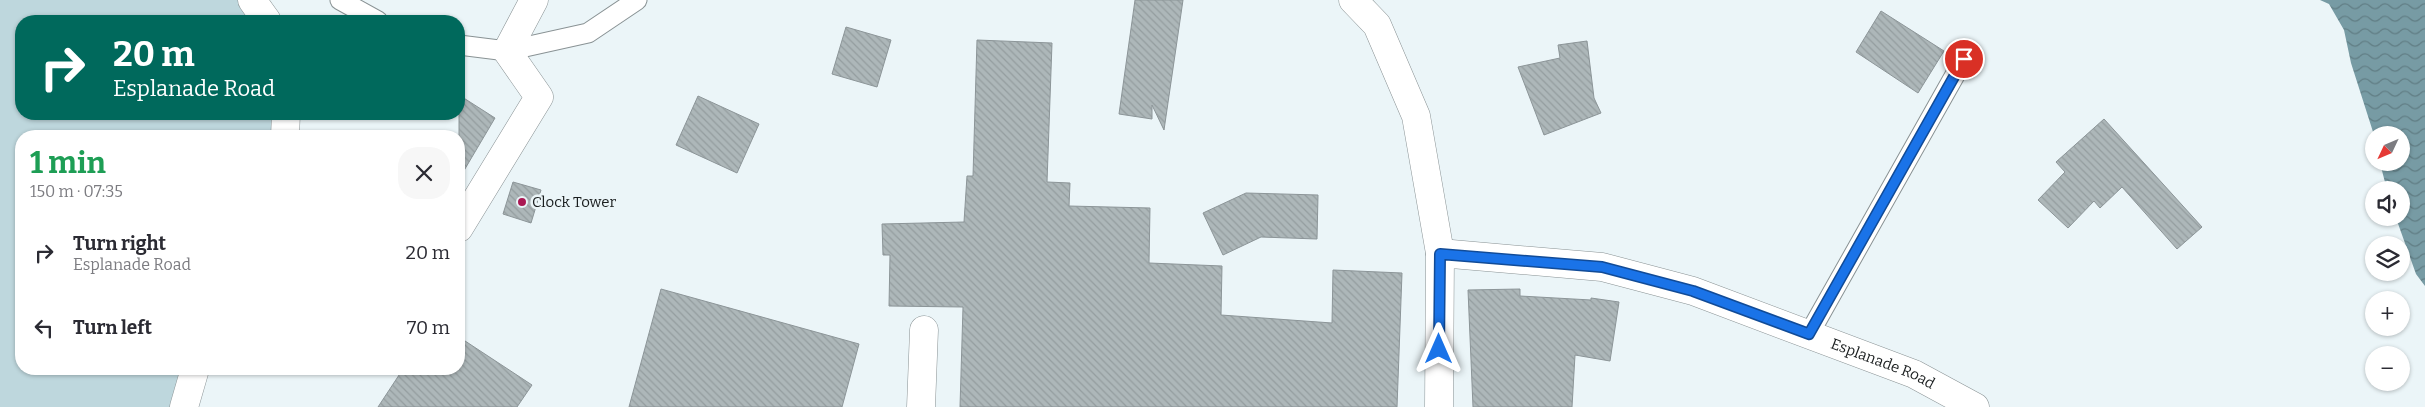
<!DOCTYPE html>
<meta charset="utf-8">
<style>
body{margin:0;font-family:Bitter,serif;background:#f7f7f7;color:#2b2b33;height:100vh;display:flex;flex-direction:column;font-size:19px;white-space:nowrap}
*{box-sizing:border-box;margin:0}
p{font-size:16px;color:#7c7c81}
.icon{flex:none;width:28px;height:28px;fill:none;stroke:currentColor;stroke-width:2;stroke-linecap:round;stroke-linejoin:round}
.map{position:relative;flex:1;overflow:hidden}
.sheet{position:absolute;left:15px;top:130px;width:450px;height:245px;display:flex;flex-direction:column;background:#fff;border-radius:20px;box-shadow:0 1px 4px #0004}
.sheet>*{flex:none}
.hud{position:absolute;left:15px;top:15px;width:450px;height:105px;border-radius:20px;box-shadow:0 1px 4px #0004;background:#00695c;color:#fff;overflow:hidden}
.needle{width:32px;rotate:226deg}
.buttons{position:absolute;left:2365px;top:126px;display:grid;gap:10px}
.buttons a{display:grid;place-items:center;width:45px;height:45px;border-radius:50%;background:#fff;box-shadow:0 1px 4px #0004;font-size:25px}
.pin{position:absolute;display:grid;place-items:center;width:42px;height:42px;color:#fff;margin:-21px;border:2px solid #fff;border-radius:50%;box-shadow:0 1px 5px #0007}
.me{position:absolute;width:55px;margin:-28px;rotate:0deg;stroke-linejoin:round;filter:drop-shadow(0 0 4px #0008)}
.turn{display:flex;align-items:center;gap:18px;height:105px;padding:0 15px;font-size:22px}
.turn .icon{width:65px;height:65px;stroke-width:2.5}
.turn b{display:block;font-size:35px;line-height:42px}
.round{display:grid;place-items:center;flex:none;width:52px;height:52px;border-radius:20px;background:#f7f7f7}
.summary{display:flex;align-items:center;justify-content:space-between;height:85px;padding:0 15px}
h1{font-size:30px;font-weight:700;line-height:38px;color:#1e9e55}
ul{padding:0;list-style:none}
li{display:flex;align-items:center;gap:15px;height:75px;padding:0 15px}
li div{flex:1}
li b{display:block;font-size:19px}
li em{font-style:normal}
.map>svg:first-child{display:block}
</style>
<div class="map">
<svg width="2425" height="407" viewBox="0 0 2425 407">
<defs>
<pattern id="water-waves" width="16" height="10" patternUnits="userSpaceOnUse" patternTransform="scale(1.25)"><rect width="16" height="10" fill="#779ba4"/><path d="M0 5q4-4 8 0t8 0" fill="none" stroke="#617e85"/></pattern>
<pattern id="building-back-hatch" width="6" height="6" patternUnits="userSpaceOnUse" patternTransform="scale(1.25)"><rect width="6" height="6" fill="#adb7b9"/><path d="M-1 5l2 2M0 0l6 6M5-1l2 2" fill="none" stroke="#949d9f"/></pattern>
</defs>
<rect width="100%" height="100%" fill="#ebf5f8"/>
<path fill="#bed7dd" d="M 0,0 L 252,0 L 267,21 L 21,21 L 21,114 L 286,114 L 285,136 L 21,136 L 21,369 L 195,369 L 184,407 L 0,407 Z"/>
<path fill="url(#water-waves)" d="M 2320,0 L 2425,0 L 2425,286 L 2416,274 L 2396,218 L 2401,218 L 2401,190 L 2387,190 L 2380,163 L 2401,162 L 2401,135 L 2374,135 L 2351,63 L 2344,30 L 2329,4 Z"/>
<g fill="url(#building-back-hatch)" stroke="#8c9598">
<path d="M 1135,0 L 1183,0 L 1164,130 L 1152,105 L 1152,119 L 1119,114 Z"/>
<path d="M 1881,11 L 1944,51 L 1918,93 L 1856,52 Z"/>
<path d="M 846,27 L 891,40 L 877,87 L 832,74 Z"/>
<path d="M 977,40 L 1052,43 L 1047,182 L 1070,183 L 1069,206 L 1150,208 L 1149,263 L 1222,266 L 1221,315 L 1332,323 L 1333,270 L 1402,273 L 1397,407 L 960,407 L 963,307 L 889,306 L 890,255 L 883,255 L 882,224 L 964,222 L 967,176 L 973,176 Z"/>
<path d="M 1587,41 L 1594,98 L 1601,113 L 1544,135 L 1518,67 L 1560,58 L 1558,45 Z"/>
<path d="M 459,95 L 495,118 L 459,179 Z"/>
<path d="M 698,96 L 759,124 L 737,173 L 676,145 Z"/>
<path d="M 2104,119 L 2202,227 L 2177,249 L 2122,187 L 2100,208 L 2094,201 L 2068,228 L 2038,200 L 2065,172 L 2056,162 Z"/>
<path d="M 513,182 L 541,190 L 531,223 L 503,214 Z"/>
<path d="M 1246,193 L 1318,195 L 1317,239 L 1261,237 L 1223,255 L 1203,213 Z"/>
<path d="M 661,289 L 859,344 L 842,407 L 629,407 Z"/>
<path d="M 1520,289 L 1520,296 L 1591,300 L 1591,298 L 1619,302 L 1610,361 L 1575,355 L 1572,407 L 1473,407 L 1468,290 Z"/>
<path d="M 459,337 L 532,385 L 517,407 L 378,407 L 403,369 L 459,369 Z"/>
</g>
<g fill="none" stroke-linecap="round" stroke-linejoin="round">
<defs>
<g id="lane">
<path d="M 340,0 L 378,21"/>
<path d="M 459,45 L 507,51 L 588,33 L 637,0"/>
<path d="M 1809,334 L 1964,59"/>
</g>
<g id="street">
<path d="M 1353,0 L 1377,25 L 1416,116 L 1440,253"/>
<path d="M 459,228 L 539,97 L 507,51 L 534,0"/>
<path d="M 921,407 L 924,330"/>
</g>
<g id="secondary">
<path d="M 252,0 L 267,21"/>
<path d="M 285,136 L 286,114"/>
<path d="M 184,407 L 195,369"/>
<path id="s1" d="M 1439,407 L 1440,253 L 1602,267 L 1693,291 L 1914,374 L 1975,407"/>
</g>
</defs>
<use href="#lane" stroke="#899294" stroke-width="21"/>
<use href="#street" stroke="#899294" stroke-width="29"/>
<use href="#secondary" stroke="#899294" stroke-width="29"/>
<use href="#lane" stroke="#fff" stroke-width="19"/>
<use href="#street" stroke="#fff" stroke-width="28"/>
<use href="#secondary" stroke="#fff" stroke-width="28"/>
</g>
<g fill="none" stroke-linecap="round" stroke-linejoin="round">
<defs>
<path id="route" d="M 1439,349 L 1440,254 L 1602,267 L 1693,291 L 1809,334 L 1964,59"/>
</defs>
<use href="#route" stroke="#114b97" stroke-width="12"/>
<use href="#route" stroke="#1a73e8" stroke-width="9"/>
</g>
<circle fill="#aa1953" stroke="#ebf5f8" stroke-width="2" cx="522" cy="202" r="5"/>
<g text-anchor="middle" stroke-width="5" stroke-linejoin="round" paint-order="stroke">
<g font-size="15" fill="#1a1e1f" stroke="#ebf5f8" text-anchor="start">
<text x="532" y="207">Clock Tower</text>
</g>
<g font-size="15" fill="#1a1e1f" stroke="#ebf5f8">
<text dy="5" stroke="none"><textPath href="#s1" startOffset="614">Esplanade Road</textPath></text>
</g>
</g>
</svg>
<div class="buttons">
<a><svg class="needle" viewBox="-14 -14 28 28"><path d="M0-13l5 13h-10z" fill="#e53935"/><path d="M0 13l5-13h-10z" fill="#7c7c81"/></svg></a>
<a><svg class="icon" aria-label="sound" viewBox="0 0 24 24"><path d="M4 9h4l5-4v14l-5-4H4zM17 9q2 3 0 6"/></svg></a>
<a><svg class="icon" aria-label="layers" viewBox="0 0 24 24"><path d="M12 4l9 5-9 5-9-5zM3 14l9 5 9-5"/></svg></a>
<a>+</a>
<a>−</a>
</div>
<div class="pin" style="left:1964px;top:59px;background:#d93025"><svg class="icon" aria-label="arrive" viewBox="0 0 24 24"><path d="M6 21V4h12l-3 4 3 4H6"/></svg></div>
<svg class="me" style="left:1439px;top:349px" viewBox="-20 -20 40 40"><path d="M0-17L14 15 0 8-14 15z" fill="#1a73e8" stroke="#fff" stroke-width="4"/></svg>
<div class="hud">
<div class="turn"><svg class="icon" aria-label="right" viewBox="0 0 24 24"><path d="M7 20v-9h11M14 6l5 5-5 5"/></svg><div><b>20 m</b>Esplanade Road</div></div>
</div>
<section class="sheet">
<div class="summary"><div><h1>1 min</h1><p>150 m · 07:35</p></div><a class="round"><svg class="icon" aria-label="close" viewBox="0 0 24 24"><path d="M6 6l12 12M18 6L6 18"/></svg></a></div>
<ul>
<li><svg class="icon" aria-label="right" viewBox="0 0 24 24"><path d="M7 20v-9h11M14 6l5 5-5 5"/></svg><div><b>Turn right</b><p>Esplanade Road</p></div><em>20 m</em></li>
<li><svg class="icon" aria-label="left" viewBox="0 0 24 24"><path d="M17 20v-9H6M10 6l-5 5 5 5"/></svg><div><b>Turn left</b></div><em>70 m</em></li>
</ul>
</section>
</div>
